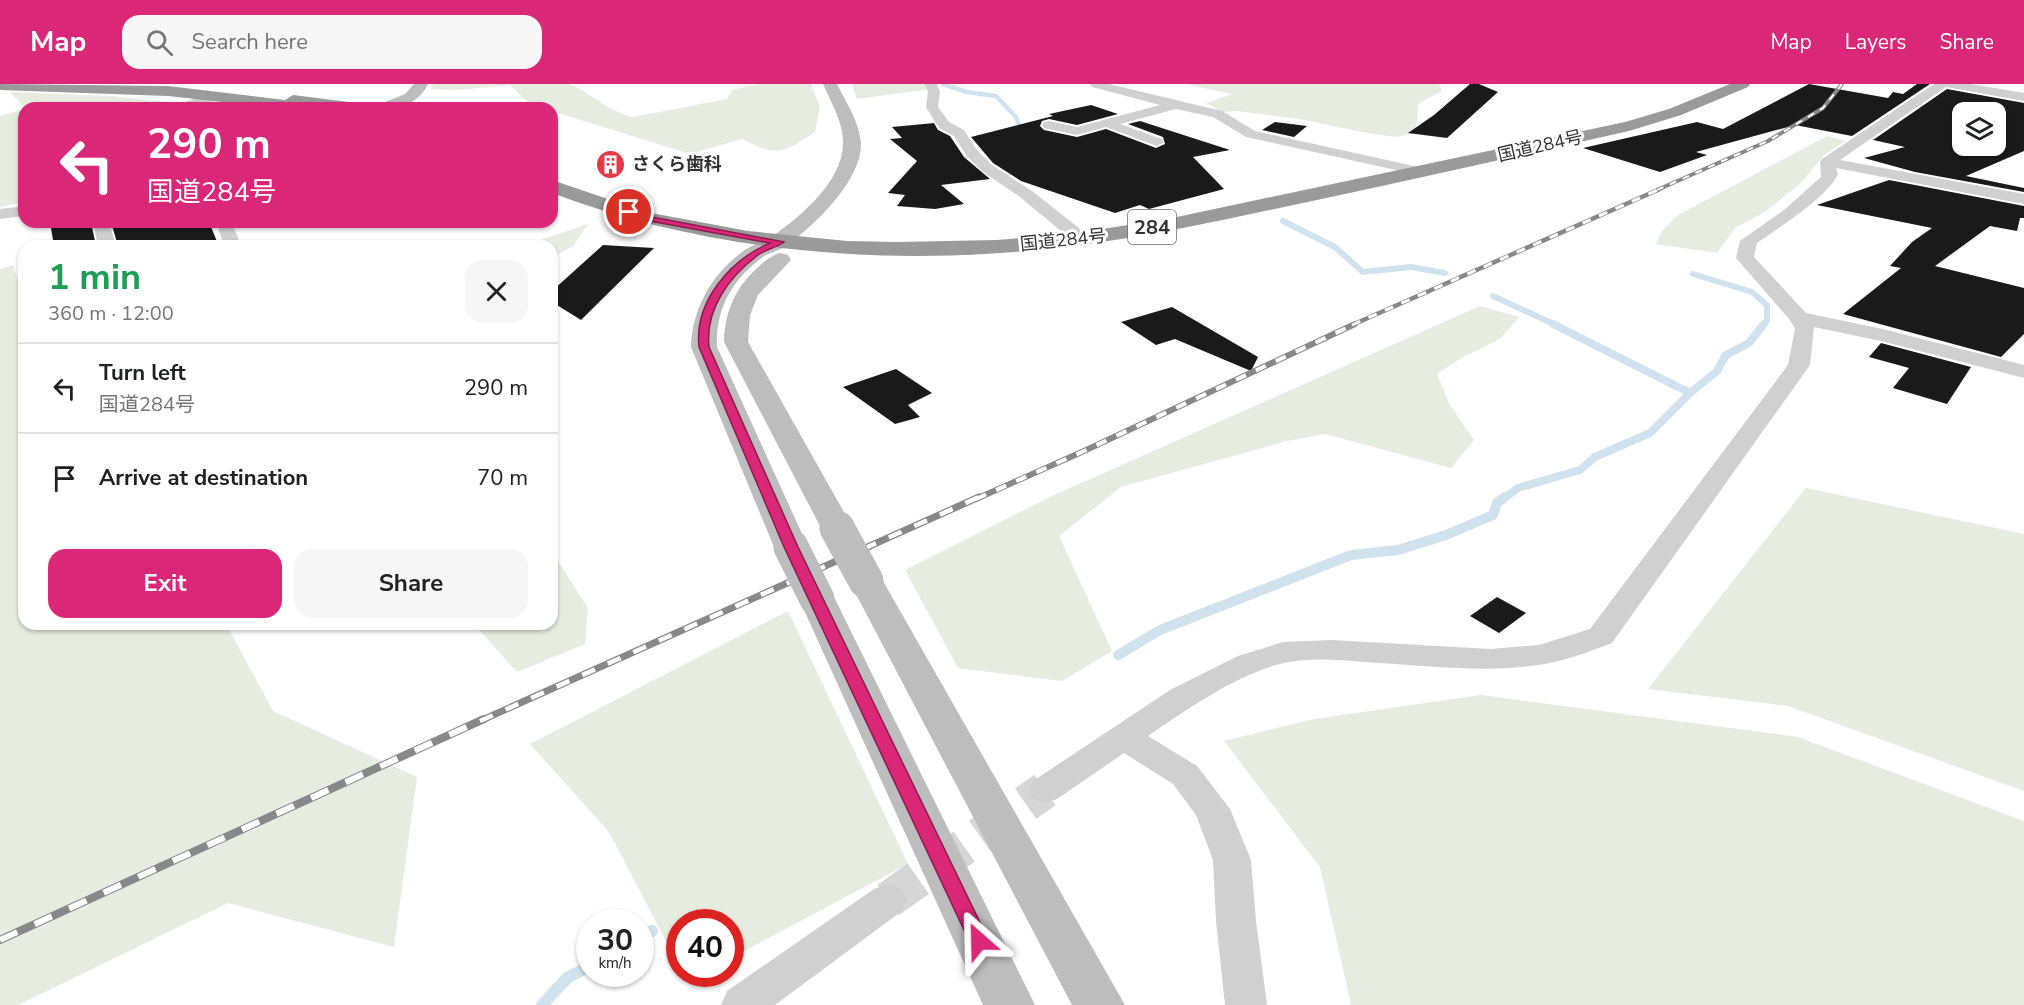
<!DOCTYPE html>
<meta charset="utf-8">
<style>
body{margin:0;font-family:"Nunito Sans","Noto Sans JP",sans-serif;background:#f6f6f6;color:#202124;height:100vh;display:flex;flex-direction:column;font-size:22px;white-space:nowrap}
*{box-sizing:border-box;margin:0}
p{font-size:20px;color:#757577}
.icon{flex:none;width:33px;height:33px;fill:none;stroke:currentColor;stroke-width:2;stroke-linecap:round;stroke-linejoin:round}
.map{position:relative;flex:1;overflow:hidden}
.sheet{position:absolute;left:18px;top:156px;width:540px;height:390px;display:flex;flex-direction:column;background:#fff;border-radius:18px;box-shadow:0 2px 4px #0004}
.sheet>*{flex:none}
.hud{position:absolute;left:18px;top:18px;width:540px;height:126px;border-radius:18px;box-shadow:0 2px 4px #0004;background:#db2777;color:#fff;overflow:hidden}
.controls{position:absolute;left:1952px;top:18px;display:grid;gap:12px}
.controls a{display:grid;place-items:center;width:54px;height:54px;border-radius:12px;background:#fff;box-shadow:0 2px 4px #0004;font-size:30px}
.speed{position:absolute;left:576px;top:825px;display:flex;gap:12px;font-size:30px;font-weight:700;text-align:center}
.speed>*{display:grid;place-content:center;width:78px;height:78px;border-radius:50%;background:#fff;box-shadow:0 2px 4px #0004;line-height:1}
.speed small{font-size:15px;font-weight:400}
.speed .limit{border:9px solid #d22;background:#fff;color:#111}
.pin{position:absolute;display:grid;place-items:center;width:51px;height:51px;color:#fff;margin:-26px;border:3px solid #fff;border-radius:50%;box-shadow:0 2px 6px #0007}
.me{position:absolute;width:66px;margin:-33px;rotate:335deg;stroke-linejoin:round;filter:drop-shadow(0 0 4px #0008)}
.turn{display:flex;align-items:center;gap:21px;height:126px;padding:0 30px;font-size:27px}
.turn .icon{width:78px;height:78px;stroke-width:2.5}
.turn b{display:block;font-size:42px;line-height:51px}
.round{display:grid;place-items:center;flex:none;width:63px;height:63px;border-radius:18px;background:#f6f6f6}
.headline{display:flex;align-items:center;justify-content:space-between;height:102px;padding:0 30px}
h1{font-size:36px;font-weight:700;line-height:45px;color:#1e9e55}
.action{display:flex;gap:12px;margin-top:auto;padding:12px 30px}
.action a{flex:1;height:69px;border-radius:18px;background:#db2777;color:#fff;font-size:24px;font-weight:700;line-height:69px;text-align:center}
.action a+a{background:#f6f6f6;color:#202124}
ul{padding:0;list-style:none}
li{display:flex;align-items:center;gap:18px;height:90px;padding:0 30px;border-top:2px solid #e0e0e0}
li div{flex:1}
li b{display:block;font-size:22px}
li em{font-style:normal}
header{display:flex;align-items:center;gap:36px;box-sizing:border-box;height:84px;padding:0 30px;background:#db2777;color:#fff}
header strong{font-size:28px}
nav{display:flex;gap:33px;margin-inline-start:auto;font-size:21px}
.search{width:420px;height:54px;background:#f6f6f6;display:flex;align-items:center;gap:15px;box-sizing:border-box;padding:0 21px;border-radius:18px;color:#757577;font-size:22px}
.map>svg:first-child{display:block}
</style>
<header>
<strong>Map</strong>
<div class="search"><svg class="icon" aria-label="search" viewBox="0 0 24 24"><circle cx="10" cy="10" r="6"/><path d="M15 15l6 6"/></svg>Search here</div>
<nav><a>Map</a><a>Layers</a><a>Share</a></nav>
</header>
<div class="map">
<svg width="2024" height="921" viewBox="0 0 2024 921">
<rect width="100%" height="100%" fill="#fff"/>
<g fill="#e6ecdf">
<path d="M 433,0 L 569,0 C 591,9 609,28 633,33 L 727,15 L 732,6 L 759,0 L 811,0 L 820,23 L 815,48 C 783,69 777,74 742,55 L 690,70 L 552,27 L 552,24 C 532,24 523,14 510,1 L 457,6 L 431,5 Z"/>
<path d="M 851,0 L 927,0 L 931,5 L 857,15 Z"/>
<path d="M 1185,0 L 1439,0 L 1442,7 L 1418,20 L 1416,49 L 1396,53 L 1367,49 L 1299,35 L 1237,27 L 1222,28 L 1206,19 L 1232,10 Z"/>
<path d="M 10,8 L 112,12 L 168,18 L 124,24 L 25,24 Z"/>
<path d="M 24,25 L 24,38 L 21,38 L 19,119 L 0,123 L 0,32 Z"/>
<path d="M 1827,52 L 1846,57 L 1824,71 L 1801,99 L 1765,128 L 1735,144 L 1717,169 L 1656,160 L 1662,147 L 1678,131 Z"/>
<path d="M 588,140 L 573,162 L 552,174 L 552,162 L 523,162 Z"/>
<path d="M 13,181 L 19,200 L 19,223 L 24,222 L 24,540 L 226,540 L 273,627 L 417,693 L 394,863 L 228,819 L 18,921 L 0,921 L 0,185 Z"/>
<path d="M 1480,222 L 1519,233 L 1500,255 L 1463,273 L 1437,290 L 1450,321 L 1474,356 L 1451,384 L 1325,350 L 1287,357 L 1121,403 L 1059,452 L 1112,567 L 1062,597 L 958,584 L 905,486 L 1052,412 Z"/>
<path d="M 1806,404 L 2024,450 L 2024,707 L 1788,622 L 1648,605 Z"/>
<path d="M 552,468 L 588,524 L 585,560 L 517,588 L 474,540 L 552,540 Z"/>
<path d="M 788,527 L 908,780 L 731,874 L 730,838 L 680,838 L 679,882 L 609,748 L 530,660 Z"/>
<path d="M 1481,611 L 1798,653 L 2024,737 L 2024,921 L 1351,921 L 1320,783 L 1224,657 L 1314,635 Z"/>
</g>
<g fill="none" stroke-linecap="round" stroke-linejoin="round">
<path stroke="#cfe2ee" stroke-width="4.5" d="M 943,0 L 967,8 L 996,12 L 1016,33 L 1023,50"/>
<g stroke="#cfe2ee" stroke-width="6">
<path d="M 1283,137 L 1335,163 L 1363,188 L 1411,183 L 1445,189"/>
<path d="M 1693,190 L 1752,208 L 1767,221 L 1767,236 L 1763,241"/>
<path d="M 1493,212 L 1556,241"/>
</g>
<g stroke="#cfe2ee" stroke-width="8">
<path d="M 1553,240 L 1690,309"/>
<path d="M 1503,415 L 1518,404 L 1580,386 L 1595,373 L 1650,349 L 1690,309 L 1717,287 L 1726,271 L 1749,259 L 1764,240"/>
</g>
<path stroke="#cfe2ee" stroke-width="10" d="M 1118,571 L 1160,546 L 1351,471 L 1398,466 L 1446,451 L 1493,431 L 1497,419 L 1505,413"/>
<g stroke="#cfe2ee" stroke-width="12">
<path d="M 640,853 L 652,847"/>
<path d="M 542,921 L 567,894 L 590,882"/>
</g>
</g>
<g fill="#1a1a1a" fill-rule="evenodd">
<path d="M 1470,0 L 1479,0 L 1498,8 L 1447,54 L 1408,49 L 1434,31 Z"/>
<path d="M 1809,0 L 1888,14 L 1893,8 L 1903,10 L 1917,0 L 1930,0 L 1852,52 L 1795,41 L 1696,68 L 1707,71 L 1660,88 L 1583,64 L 1697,38 L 1723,45 Z"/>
<path d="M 1947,5 L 2024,19 L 2024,67 L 1966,92 L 2024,104 L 2024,108 L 1915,88 L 1864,74 L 1905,63 L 1873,56 ZM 1962,28 L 1995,28 L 1995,62 L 1962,62 Z"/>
<path d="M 1091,21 L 1118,30 L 1077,41 L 1049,35 L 1042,37 L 1040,42 L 1044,46 L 1077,53 L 1106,45 L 1156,64 L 1165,60 L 1163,53 L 1128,40 L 1140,37 L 1230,66 L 1193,73 L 1224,105 L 1149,125 L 1140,121 L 1115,129 L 1021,97 L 993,79 L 971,53 L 1053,32 L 1049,30 Z"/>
<path d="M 1275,38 L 1307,42 L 1294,53 L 1262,46 Z"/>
<path d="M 934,39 L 938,46 L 950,52 L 964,73 L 990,95 L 941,101 L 964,120 L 935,125 L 897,122 L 905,111 L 888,109 L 917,77 L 890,55 L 902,54 L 892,43 Z"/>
<path d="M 1889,96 L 2024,122 L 2024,134 L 2020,134 L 2017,147 L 1990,142 L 1935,182 L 2024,204 L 2024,250 L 2001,273 L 1843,230 L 1901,184 L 1890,182 L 1912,158 L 1932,144 L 1817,121 Z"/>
<path d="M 50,138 L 91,138 L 96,162 L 54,162 Z"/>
<path d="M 111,138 L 209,138 L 218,160 L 217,162 L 118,162 Z"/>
<path d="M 603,161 L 654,164 L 581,236 L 552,218 L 552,207 Z"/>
<path d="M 1172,223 L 1258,273 L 1251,287 L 1175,255 L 1156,261 L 1121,238 Z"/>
<path d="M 1881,259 L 1971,283 L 1947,320 L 1893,304 L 1909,284 L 1869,273 Z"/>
<path d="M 896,285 L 932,309 L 908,321 L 920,333 L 895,340 L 843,303 Z"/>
<path d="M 1497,513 L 1526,529 L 1499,549 L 1470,532 Z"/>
</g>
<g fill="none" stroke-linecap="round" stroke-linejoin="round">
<path stroke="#d6d6d6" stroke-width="37" stroke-dasharray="37 19" stroke-linecap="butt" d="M 888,816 L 1045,706"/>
<g fill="#d0d0d0" fill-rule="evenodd">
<path d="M 925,0 L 937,0 L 940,8 L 938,23 L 949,38 L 964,46 L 976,65 L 992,81 L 1032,107 L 1079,144 L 1081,148 L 1079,152 L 1067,152 L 1020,113 L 982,87 L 966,71 L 954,52 L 939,44 L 926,23 L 928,8 Z"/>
<path d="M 1090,0 L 1109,0 L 1222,27 L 1255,47 L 1423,84 L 1430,88 L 1423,92 L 1246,53 L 1213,33 L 1176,25 L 1120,40 L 1162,55 L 1164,58 L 1157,62 L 1106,43 L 1077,51 L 1044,44 L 1042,41 L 1044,38 L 1049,37 L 1077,43 L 1160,21 L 1092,3 Z"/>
<path d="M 1934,0 L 1971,0 L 2024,9 L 2024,17 L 1946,3 L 1840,76 L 2024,110 L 2024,120 L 1836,84 L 1838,90 C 1829,112 1777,145 1757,159 L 1754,173 L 1806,229 L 1883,245 L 2024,281 L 2024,294 L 1881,257 L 1814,243 L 1810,281 L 1612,559 C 1588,568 1563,578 1538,581 C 1485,589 1431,582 1379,579 C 1349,577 1313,572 1284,579 C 1239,589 1186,626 1148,652 L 1197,682 L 1230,725 L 1251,776 L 1256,837 L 1267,921 L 1225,921 L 1216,837 L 1213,776 L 1196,731 L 1173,700 L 1124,669 L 1057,715 L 1045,719 L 1033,715 L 1028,706 L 1033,697 L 1170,606 L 1238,572 L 1283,558 L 1332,556 L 1491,565 L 1539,561 L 1590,545 L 1788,281 L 1795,245 L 1790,236 L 1736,174 L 1740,157 L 1784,126 L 1821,93 L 1820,78 L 1822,75 Z"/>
<path d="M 216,8 L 222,12 L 220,15 L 193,24 L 174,24 L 175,21 Z"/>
<path d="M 24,122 L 24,132 L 0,135 L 0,125 Z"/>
<path d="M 93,138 L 109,138 L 116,162 L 98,162 Z"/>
<path d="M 216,138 L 232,138 L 241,162 L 219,162 L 223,158 Z"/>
<path d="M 888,800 L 902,805 L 907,816 L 902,827 L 775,921 L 721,921 L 727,907 L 874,805 Z"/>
</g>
<g fill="#bdbdbd" fill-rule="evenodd">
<path d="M 414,0 L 428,0 C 417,22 399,24 376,24 L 378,21 L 405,10 Z"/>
<path d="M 823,0 L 837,0 C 846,18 860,39 861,60 C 861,97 815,141 787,161 C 780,167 770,168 763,173 C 732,195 715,226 717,263 L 808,463 L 803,470 L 791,473 L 779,470 L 774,463 L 691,263 C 692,223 714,186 748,164 C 756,159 765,158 773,152 C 801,132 842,98 843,60 C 844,40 831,18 823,0 Z"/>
<path d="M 780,169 L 788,171 L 791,176 L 758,211 L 750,231 L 748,258 L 853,444 L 848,451 L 837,454 L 826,451 L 821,444 L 724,258 C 725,228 734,206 756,185 C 764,178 770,172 780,169 Z"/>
<path d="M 866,486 L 878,490 L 883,497 L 1125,921 L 1072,921 L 849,497 L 854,490 Z"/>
<path d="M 817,504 L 829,507 L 835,515 L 1035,921 L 983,921 L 799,515 L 805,507 Z"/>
</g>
<g fill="#9a9a9a" fill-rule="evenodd">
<path d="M 0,0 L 168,2 L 285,16 L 293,11 L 357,19 L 365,24 L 275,24 L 168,12 L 0,6 Z"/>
<path d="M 1730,0 L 1750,0 L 1748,3 L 1681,31 L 1629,47 C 1525,70 1421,94 1317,116 C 1236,133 1155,152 1073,162 C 899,184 716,171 552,109 L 552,96 L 646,128 L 748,147 L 847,157 L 897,158 L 997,156 L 1071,150 L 1172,134 L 1625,38 L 1669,25 Z"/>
</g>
<defs>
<path id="rail-far4" d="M 1657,106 L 1768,57 L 1823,24 L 1842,0"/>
<path id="rail-far3" d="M 1352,241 L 1660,105"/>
<path id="rail-far2" d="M 976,415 L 1084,367 L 1355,240"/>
<path id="rail-far1" d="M 480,637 L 979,413"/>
<path id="rail" d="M 0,856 L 484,635"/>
</defs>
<use href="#rail-far4" stroke="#888" stroke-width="4"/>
<use href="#rail-far3" stroke="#888" stroke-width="4.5"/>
<use href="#rail-far2" stroke="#888" stroke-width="6"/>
<use href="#rail-far1" stroke="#888" stroke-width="7"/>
<use href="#rail" stroke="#888" stroke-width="8"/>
<use href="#rail-far4" stroke="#fff" stroke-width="2" stroke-dasharray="7" stroke-linecap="butt"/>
<use href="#rail-far3" stroke="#fff" stroke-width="3" stroke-dasharray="9" stroke-linecap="butt"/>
<use href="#rail-far2" stroke="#fff" stroke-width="4" stroke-dasharray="11" stroke-linecap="butt"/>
<use href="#rail-far1" stroke="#fff" stroke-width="4.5" stroke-dasharray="14" stroke-linecap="butt"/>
<use href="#rail" stroke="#fff" stroke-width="6" stroke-dasharray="19" stroke-linecap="butt"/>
<g stroke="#bdbdbd" stroke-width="35">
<path d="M 837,444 L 866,497"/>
<path d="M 791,463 L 817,515"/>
</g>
</g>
<path fill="#db2777" stroke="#8e194d" stroke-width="1.5" d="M 629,125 L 652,133 L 784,158 C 776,164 766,165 758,171 C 729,193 705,225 709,263 L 798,463 L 989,857 L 986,863 L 979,866 L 972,863 L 784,463 L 699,263 C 694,218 730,176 770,159 L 650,137 L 626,130 L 625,128 Z"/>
<defs>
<symbol id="building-disc" viewBox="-11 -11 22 22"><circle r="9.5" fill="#e63946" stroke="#fff"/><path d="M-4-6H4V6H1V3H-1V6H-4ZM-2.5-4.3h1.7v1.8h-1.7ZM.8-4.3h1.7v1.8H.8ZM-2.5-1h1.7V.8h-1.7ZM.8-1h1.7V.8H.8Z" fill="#fff"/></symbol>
</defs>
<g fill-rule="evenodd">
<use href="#building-disc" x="594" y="64" width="33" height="33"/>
</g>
<g text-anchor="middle" stroke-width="6" stroke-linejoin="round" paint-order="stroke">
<g font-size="18" fill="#333" stroke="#fff">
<text transform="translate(1540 62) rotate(-13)" y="6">国道284号</text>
<text transform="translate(1063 156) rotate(-6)" y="6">国道284号</text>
</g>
<g font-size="18" font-weight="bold" fill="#333" stroke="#fff" text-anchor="start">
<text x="632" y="86">さくら歯科</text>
</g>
<rect fill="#fff" stroke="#707070" stroke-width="1.5" x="1128" y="126" width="48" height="34" rx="4.5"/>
<g font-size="20" font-weight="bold" fill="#333">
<text x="1152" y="150">284</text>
</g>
</g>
</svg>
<div class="controls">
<a><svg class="icon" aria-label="layers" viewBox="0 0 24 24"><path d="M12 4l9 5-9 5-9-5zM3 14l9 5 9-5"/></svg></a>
</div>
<div class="speed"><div>30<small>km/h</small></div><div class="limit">40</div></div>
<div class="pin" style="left:629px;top:128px;background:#d93025"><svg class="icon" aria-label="arrive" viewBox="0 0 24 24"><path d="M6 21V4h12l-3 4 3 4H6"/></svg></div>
<svg class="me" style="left:979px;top:857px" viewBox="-20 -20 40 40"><path d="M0-17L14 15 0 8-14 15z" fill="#db2777" stroke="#fff" stroke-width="4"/></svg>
<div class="hud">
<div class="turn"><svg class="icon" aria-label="left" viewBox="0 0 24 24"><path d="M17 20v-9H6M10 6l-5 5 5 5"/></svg><div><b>290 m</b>国道284号</div></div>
</div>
<section class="sheet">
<div class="headline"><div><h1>1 min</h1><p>360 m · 12:00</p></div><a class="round"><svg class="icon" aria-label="close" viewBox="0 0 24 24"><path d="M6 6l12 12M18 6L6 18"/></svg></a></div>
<ul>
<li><svg class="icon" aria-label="left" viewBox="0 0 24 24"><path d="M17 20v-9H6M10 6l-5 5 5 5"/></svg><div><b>Turn left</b><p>国道284号</p></div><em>290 m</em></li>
<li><svg class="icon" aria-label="arrive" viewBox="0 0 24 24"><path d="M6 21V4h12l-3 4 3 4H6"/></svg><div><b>Arrive at destination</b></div><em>70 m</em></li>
</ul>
<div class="action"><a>Exit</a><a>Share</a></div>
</section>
</div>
